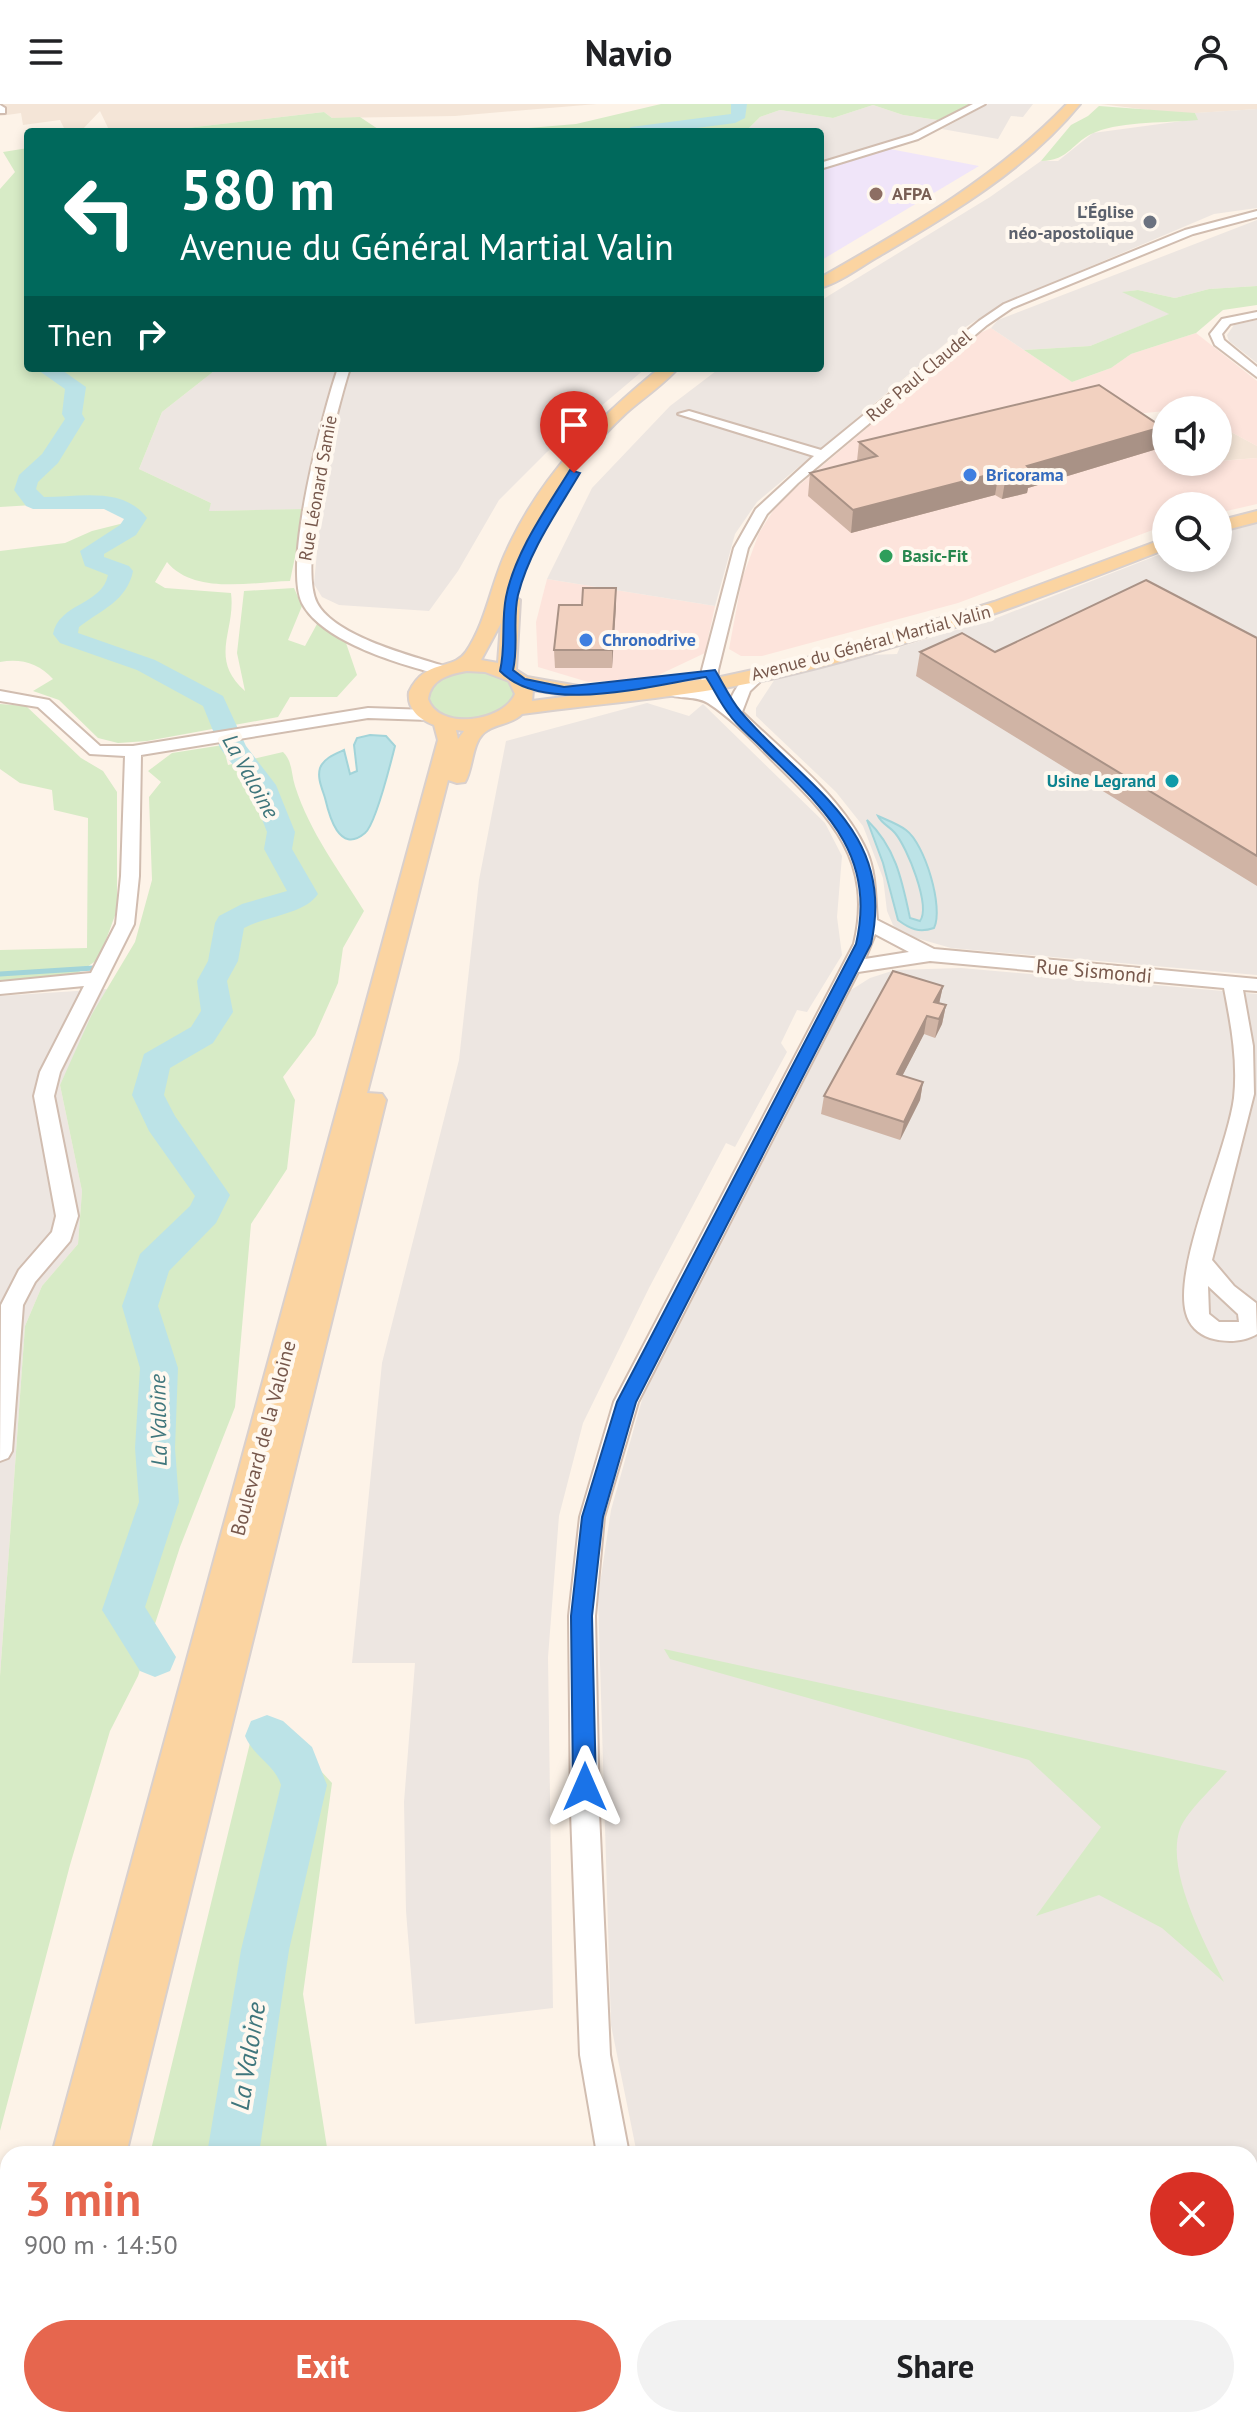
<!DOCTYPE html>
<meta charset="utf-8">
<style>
body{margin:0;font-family:"PT Sans",sans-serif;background:#f2f2f2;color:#202124;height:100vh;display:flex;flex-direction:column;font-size:30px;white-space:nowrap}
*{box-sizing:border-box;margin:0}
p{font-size:26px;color:#757577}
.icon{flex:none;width:44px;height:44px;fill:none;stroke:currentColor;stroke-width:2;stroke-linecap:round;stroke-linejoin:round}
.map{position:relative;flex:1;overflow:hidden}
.sheet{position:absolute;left:0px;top:2042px;width:1258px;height:282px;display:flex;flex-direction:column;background:#fff;border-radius:24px 24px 0 0;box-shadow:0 4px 12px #0003}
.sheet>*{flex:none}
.guide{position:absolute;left:24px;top:24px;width:800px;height:244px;border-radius:8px;box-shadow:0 4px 12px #0003;background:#00695c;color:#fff;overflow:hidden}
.fabs{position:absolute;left:1152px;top:292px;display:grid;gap:16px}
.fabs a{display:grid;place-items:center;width:80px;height:80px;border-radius:50%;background:#fff;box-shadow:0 4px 12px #0003;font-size:40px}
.pin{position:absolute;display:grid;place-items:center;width:68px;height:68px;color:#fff;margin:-82px -34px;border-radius:50% 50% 50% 0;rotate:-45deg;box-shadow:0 0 8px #0007}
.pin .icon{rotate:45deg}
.me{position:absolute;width:88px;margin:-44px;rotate:0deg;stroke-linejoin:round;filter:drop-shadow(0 0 6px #0008)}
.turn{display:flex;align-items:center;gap:28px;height:168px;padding:0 24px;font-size:36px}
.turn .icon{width:104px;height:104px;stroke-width:2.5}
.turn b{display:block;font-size:56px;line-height:68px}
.then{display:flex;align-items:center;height:76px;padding:0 24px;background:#0003;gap:16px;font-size:30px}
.round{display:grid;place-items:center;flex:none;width:84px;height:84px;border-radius:42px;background:#f2f2f2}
.head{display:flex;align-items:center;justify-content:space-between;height:136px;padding:0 24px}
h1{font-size:48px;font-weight:700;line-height:60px;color:#e6664e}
.primary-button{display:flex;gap:16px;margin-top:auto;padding:16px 24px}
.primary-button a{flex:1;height:92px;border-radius:48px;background:#e6664e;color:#fff;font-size:32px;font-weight:700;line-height:92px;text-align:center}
.primary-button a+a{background:#f2f2f2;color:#202124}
header{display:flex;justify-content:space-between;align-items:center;height:104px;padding:0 24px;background:#fff;font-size:36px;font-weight:700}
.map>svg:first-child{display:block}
</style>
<header><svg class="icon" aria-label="menu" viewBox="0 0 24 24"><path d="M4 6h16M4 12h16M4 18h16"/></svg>Navio<svg class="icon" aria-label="person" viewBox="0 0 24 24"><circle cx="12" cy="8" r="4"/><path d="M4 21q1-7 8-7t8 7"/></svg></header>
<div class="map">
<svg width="1257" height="2323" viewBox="0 0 1257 2323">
<rect width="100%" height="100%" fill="#fdf3e8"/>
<g fill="#f4e5d7">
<path d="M 0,0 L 597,0 L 455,12 L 332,14 L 324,8 L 152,28 L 110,28 L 100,7 L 80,28 L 66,28 L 60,16 L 23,21 L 21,9 L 0,12 Z"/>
<path d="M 1100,0 L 1257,0 L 1257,5 L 1182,10 Z"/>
<path d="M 1218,321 L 1257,342 L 1257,354 L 1218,357 Z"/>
</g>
<g fill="#fde4dc">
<path d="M 991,224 L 1072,278 L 1111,264 L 1131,250 L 1196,229 L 1257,277 L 1257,342 L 1218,321 L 1218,306 L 1186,305 L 1124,311 L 1166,339 L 1166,358 L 1197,359 L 1257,354 L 1257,400 L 1218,409 L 1218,402 L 1166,402 L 1166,421 L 958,499 L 762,552 L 741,552 L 729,545 L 742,475 L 759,429 L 778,399 L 980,229 Z"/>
<path d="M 547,475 L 715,502 L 705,549 L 650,575 L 588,578 L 538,563 L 536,518 Z"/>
</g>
<g fill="#ede6e1">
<path d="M 988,0 L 1033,0 L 1023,13 L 1011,12 L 998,35 L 942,25 Z"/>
<path d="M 873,1 L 903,11 L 938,16 L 934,21 L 902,34 L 820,58 L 820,28 L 745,28 L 760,13 L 780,6 L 833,14 Z"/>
<path d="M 1257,5 L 1257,104 L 1214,110 L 1002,200 L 964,224 L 757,398 L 735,430 L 715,502 L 547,475 L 592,384 L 670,302 L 720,264 L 820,264 L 820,197 L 990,93 L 1041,57 L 1058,57 L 1093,29 L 1197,15 L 1195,9 Z"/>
<path d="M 1257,116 L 1257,182 L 1209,185 L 1175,194 L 1138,186 L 1124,188 L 1170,210 L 1090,242 L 1024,246 L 991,224 L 998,216 Z"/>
<path d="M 1257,216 L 1257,259 L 1229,237 L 1227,231 L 1234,221 Z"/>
<path d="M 218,264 L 646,264 L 547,348 L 499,396 L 458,467 L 429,507 L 339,501 L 322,493 L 314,480 L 321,405 L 208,407 L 211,399 L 139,365 L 162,308 Z"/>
<path d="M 1257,419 L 1257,871 L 951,844 L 902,830 L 893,821 L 887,807 L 883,774 L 863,722 L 836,688 L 756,612 L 756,604 L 775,575 L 869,551 L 897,550 L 900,543 L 999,513 L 1166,448 L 1166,454 L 1218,454 L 1218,430 Z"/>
<path d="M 647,599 L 689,612 L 703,600 L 825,719 L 842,752 L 837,813 L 842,851 L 807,908 L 797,906 L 781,939 L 787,948 L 735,1043 L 726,1039 L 649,1184 L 583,1319 L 559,1412 L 548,1553 L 553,1904 L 415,1920 L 406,1807 L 404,1698 L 415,1559 L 352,1559 L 382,1259 L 459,956 L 479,776 L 506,637 Z"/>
<path d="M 961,864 L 1257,890 L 1257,2323 L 722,2323 L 720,2316 L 1250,2316 L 1250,2050 L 637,2050 L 611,1921 L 598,1493 L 611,1406 L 643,1292 L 851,886 L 870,874 L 895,866 Z"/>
<path d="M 107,885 L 60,981 L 82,1087 L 78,1140 L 42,1182 L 25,1222 L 0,1572 L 0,892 Z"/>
</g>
<path fill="#f0e5f9" d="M 890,45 L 979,62 L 820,157 L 820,65 Z"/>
<g fill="#d7ebc6">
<path d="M 661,0 L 971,0 L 938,16 L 903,11 L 873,1 L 833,14 L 780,6 L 760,13 L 745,28 L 480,28 L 576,20 Z"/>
<path d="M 1099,2 L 1195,9 L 1198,16 C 1168,19 1123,17 1096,28 C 1072,37 1070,57 1041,57 L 1071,21 L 1088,12 Z"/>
<path d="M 324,8 L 332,14 L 360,13 L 381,27 L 429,28 L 152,28 Z"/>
<path d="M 28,44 L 28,264 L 218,264 L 162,308 L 139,365 L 211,399 L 209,407 L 305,405 L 290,477 C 251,478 194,491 167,458 L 155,478 L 165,484 L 231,489 C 236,527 208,554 245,587 L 237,549 L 244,487 L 294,484 L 302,502 L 288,536 L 305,542 L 317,520 L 346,539 L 357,571 L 337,593 L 290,593 L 278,613 L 147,637 L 118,639 L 98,634 L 59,596 L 33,587 L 53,575 C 39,559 20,554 0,558 L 0,447 L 65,439 L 92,427 L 124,419 L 124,410 L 115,396 L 0,403 L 0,85 L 15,68 L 3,48 Z"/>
<path d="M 1257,182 L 1257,201 L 1223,206 L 1196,229 L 1131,250 L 1111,264 L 1072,278 L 1024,246 L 1090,242 L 1169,210 L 1122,188 L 1138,186 L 1175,194 L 1209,185 Z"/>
<path d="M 474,565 L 509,575 L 517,591 C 513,596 509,603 504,607 C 483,623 442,618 426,598 L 428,582 L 446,569 Z"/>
<path d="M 0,600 L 26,602 L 81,654 L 103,667 L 117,688 L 117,806 L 99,855 L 76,870 L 0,877 L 0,846 L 87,844 L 88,714 L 54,706 L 52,686 L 20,679 L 0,665 Z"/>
<path d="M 223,641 L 228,661 L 283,648 C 293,658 291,670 295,682 C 310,729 339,766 364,807 L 343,844 L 338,879 L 315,931 L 283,973 L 295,996 L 287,1065 L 251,1120 L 235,1303 L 180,1443 L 138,1572 L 110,1627 L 70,1761 L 0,2027 L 0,1572 L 25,1222 L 42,1182 L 78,1140 L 82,1087 L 60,981 L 92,910 L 135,838 L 152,776 L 149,693 L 161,678 L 148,667 L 172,649 Z"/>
<path d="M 664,1545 L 1227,1667 C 1215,1682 1186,1708 1180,1725 C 1165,1766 1205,1840 1224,1878 L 1162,1824 L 1099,1791 L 1036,1812 L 1101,1723 L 1029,1656 L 670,1555 Z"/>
<path d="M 282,1625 L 332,1679 L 303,1890 L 328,2050 L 150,2050 L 250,1639 Z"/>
<path d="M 88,2316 L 387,2316 L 384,2323 L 86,2323 Z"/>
</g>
<g fill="#bce3e7" stroke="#a2d4d9" stroke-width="2">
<path d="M 370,631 L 386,632 L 395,642 C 391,658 375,721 365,729 C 339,751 329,711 325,694 C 322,684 317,674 320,664 C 324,654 335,650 344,646 L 350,670 L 357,667 L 354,641 L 357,634 Z"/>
<path d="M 878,712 C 887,716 898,720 906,726 C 925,740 944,804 934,824 C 919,829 910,825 898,816 L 883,759 L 867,716 C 896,744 902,776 910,814 L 920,817 C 931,802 907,743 895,729 C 889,722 882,720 878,712 Z"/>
</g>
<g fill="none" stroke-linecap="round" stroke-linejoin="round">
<path stroke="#a2d4d9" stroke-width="5" d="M 0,870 L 94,864"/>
<g fill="#bce3e7" fill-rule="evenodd">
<path d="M 731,0 L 747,0 L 745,14 L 735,19 L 666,28 L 623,28 L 631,23 L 731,10 Z"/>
<path d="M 35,264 L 59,264 L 86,283 L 82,310 L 85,315 L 58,359 L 38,378 L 36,385 L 44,393 C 78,393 124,382 147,414 L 136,431 L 104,450 L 104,453 L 129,462 L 133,467 C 127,497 101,506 79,523 L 78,529 L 155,556 L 223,592 L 246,642 L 276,681 L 295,728 L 292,745 L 318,790 C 305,810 266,812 244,824 L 238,857 L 227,877 L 233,908 L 213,939 L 170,964 L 164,991 L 175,1012 L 230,1091 L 216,1119 L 169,1167 L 158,1202 L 178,1264 L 175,1344 L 179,1398 L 145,1503 L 176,1553 L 170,1567 L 155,1573 L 140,1567 L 102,1506 L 139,1398 L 135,1344 L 140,1264 L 122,1202 L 140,1150 L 190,1102 L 195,1092 L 149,1027 L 132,991 L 144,950 L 191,923 L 201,907 L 197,877 L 208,857 L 215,819 L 219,812 L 242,800 L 287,787 L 264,745 L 267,728 L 249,682 L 220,644 L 203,602 L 137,566 L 60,539 L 53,530 C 59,499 102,501 108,471 L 85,462 L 80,447 L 120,421 L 124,415 L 104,405 L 33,405 L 26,402 L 14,386 L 19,371 L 42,350 L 65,315 L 62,310 L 65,285 Z"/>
<path d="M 267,1611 L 283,1617 L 312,1643 L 327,1681 L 289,1846 L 259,2050 L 207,2050 L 241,1846 L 281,1681 C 275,1661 253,1652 245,1632 L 251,1617 Z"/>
<path d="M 323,2316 L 380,2316 L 377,2323 L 320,2323 Z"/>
</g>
<defs>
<g id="minor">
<path d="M 973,0 L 985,0 L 918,35 L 820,65 L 820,59 L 912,31 Z"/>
<path d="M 0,1 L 5,4 L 5,9 L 0,9 Z"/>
<path d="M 1257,107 L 1257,113 L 1193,130 L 1012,204 L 987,221 L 798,379 L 767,410 L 748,444 L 718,566 L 717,584 L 729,599 C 735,583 745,570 761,564 L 769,569 L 750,587 L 742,608 C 785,650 842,692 867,748 C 876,769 875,794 877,816 L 934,845 L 1257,875 L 1257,887 L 1243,886 L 1253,942 L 1254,990 L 1212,1156 L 1234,1182 L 1256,1199 L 1257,1230 C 1244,1238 1226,1239 1210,1234 C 1198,1230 1189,1221 1186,1209 C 1173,1162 1227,1048 1234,994 C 1238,957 1231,920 1224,884 L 930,857 L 858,868 L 638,1298 L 604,1413 L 595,1512 L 599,1708 L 610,1951 L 629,2050 L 597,2050 L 580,1951 L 571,1708 L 569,1512 L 580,1413 L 614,1298 L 854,840 C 874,756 831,714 776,660 C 754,638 734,616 708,599 C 694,590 674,597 662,587 L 670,582 L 701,584 L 702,566 L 734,444 L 756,405 L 814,352 L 678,310 L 689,307 L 821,346 L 979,217 L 1004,200 L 1185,126 ZM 875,830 L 909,848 L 865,855 ZM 1208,1182 L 1238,1210 L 1239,1218 L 1219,1218 L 1209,1210 Z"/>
<path d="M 1257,208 L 1257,214 L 1230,220 L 1222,230 L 1224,236 L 1257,263 L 1257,273 L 1215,241 L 1210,230 L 1222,215 Z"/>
<path d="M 338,264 L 350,264 C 336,308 297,460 317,499 C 335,533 413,552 447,563 L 447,569 L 442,571 C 402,561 322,538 302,499 C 283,459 323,308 338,264 Z"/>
<path d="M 0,587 L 49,596 L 100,642 L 133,642 L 368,604 L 429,606 L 437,611 L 429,616 L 368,614 L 141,651 L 139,772 L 134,820 L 60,968 L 54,992 L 78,1112 L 70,1137 L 35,1178 L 23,1201 L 12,1347 L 8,1354 L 0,1357 L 1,1201 L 19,1166 L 52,1128 L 56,1112 L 34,992 L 40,968 L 84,882 L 0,890 L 0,878 L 91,869 L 116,820 L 121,772 L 125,652 L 90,650 L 38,603 L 0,597 Z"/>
<path d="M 676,2316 L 712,2316 L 715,2323 L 679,2323 Z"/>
</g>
<g id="major">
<path d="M 1067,0 L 1080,0 C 1027,65 951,110 879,152 C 861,162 841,178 820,184 L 820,174 C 909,123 996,74 1067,0 Z"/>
<path d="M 660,264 L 678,264 C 663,281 643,294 626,309 C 571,361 531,418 510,491 L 520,496 L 516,566 L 527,573 L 584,583 L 587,587 L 585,590 L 716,574 L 825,550 L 994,498 L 1166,434 L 1166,445 C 1038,495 909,544 775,574 C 691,593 607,598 522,610 C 512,620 499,619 488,626 C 471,635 474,663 465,678 L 457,679 L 448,676 L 367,989 L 382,990 L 386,996 L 126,2050 L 52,2050 L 438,636 L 434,621 C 419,615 407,605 409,588 C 425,554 453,567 466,548 C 487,517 491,479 507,446 C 541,371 597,315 660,264 ZM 501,519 L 498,559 L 481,556 ZM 467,567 L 485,568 L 509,577 L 515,590 C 503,618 439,627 428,595 C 431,575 449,570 467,567 ZM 533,586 L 571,592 L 532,597 ZM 456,626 L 464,627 L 458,635 Z"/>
<path d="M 1257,407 L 1257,418 L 1218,428 L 1218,417 Z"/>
<path d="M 8,2265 L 8,2316 L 60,2316 L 58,2323 L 0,2323 L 0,2269 Z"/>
</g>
</defs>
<use href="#minor" stroke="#d1bdb0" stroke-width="4"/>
<use href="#major" stroke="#d9d0cd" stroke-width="4"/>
<use href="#minor" fill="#fff" fill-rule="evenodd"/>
<use href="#major" fill="#fbd4a1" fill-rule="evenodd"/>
</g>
<g fill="#d0b4a5">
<path d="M 859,338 L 1157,345 L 1028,384 L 1027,389 L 1002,395 L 995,391 L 851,429 L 808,392 L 810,369 L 857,357 Z"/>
<path d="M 616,484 L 612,564 L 555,564 L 554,546 L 582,501 Z"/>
<path d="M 1257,534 L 1257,782 L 916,572 L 920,548 L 995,548 Z"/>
<path d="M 943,882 L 939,899 L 946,901 L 942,920 L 935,934 L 924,930 L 902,972 L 923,978 L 920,996 L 900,1036 L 821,1010 L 824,992 Z"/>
</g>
<g fill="#a99286">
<path d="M 1162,323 L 1157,345 L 1028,384 L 1027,389 L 1002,395 L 1006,372 L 1027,362 Z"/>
<path d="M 999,368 L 995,391 L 851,429 L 853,406 Z"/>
<path d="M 616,484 L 616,502 L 612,564 L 612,546 Z"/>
<path d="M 943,882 L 939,900 L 934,898 Z"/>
<path d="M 946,901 L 942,920 L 935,934 L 939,915 Z"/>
<path d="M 927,912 L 924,930 L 894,988 L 897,970 Z"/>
<path d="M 923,978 L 920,996 L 900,1036 L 904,1018 Z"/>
</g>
<g fill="#f2d1c0" stroke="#a99286" stroke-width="2">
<path d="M 1099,281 L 1162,323 L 1027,362 L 1031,366 L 1006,372 L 999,368 L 853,406 L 810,369 L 877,352 L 859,338 Z"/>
<path d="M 1146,476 L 1257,534 L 1257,752 L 920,548 L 962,529 L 995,548 Z"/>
<path d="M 583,484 L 616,484 L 612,546 L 554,546 L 559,501 L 582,501 Z"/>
<path d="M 893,867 L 943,882 L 934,898 L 946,901 L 939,915 L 927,912 L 897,970 L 923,978 L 904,1018 L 824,992 Z"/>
</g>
<path fill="#1a73e8" stroke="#114b97" stroke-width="2" d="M 570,366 L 580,369 C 557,408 529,447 518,491 C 512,516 519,541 513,566 L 525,575 L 564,583 L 715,566 C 723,579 730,595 741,608 C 803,682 897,724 871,840 L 636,1298 L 603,1413 L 592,1512 L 596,1683 L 593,1691 L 585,1694 L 577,1691 L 573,1683 L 571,1512 L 582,1413 L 617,1298 L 856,840 C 878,746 819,701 759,641 C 749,631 737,622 729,610 C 720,599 714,585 706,573 C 652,581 543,612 500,567 C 506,542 501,518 506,493 C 515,448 546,405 570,366 Z"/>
<circle fill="#8d6e63" stroke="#fff8ef" stroke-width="3" cx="876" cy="90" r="8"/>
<circle fill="#6b7280" stroke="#fff8ef" stroke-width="3" cx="1150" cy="118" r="8"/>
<g fill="#3f7fe0" stroke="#fff8ef" stroke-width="3">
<circle cx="970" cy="371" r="8"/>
<circle cx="586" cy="536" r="8"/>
</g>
<circle fill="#2e9e5b" stroke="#fff8ef" stroke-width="3" cx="886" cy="452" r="8"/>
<circle fill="#0f9aa8" stroke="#fff8ef" stroke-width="3" cx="1172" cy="677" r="8"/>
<g text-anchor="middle" stroke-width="8" stroke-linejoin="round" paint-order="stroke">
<g font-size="18" font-weight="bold" fill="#785e54" stroke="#fff8ef" text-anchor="start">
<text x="892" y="96">AFPA</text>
</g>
<g font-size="18" font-weight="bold" fill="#5b616d" stroke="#fff8ef" text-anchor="end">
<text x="1134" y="114">L’Église<tspan x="1134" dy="21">néo-apostolique</tspan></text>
</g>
<g font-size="18" fill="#77584c" stroke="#fff8ef">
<text transform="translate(919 272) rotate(-40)" y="6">Rue Paul Claudel</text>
<text transform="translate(318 384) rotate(-80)" y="6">Rue Léonard Samie</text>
<text transform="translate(871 539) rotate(-15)" y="6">Avenue du Général Martial Valin</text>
</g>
<g font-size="18" font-weight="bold" fill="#366cbe" stroke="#fff8ef" text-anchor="start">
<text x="986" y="377">Bricorama</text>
<text x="602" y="542">Chronodrive</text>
</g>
<g font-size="18" font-weight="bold" fill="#27864d" stroke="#fff8ef" text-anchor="start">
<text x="902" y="458">Basic-Fit</text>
</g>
<g font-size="18" font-weight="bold" fill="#0d838f" stroke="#fff8ef" text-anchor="end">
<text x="1156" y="683">Usine Legrand</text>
</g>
<g font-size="20" fill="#77584c" stroke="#fff8ef">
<text transform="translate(1094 867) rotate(5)" y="7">Rue Sismondi</text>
<text transform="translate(263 1334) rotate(-75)" y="7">Boulevard de la Valoine</text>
</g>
<g font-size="22" font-style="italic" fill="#3f767c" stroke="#fff8ef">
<text transform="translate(251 672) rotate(61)" y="8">La Valoine</text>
<text transform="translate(158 1316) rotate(-91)" y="8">La Valoine</text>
</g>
<g font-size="26" font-style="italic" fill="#3f767c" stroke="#fff8ef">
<text transform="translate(248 1952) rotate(-81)" y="9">La Valoine</text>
</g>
</g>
</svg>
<div class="fabs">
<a><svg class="icon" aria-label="sound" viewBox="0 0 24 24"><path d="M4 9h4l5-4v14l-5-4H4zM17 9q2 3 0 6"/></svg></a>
<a><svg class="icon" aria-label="search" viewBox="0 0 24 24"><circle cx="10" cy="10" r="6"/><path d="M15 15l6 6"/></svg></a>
</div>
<div class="pin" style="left:574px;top:369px;background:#d93025"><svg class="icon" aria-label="arrive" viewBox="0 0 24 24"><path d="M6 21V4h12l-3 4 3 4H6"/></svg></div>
<svg class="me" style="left:585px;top:1683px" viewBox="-20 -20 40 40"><path d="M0-17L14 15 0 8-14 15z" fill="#1a73e8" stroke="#fff" stroke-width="4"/></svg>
<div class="guide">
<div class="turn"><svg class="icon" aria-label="left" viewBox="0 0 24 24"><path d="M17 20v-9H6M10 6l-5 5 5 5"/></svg><div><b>580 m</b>Avenue du Général Martial Valin</div></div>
<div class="then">Then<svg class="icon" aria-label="right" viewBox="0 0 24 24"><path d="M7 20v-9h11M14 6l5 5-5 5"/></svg></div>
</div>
<section class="sheet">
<div class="head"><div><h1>3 min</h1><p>900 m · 14:50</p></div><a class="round" style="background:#d93025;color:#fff"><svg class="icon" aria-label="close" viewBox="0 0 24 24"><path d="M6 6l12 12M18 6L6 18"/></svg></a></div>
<div class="primary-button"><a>Exit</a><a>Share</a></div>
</section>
</div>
